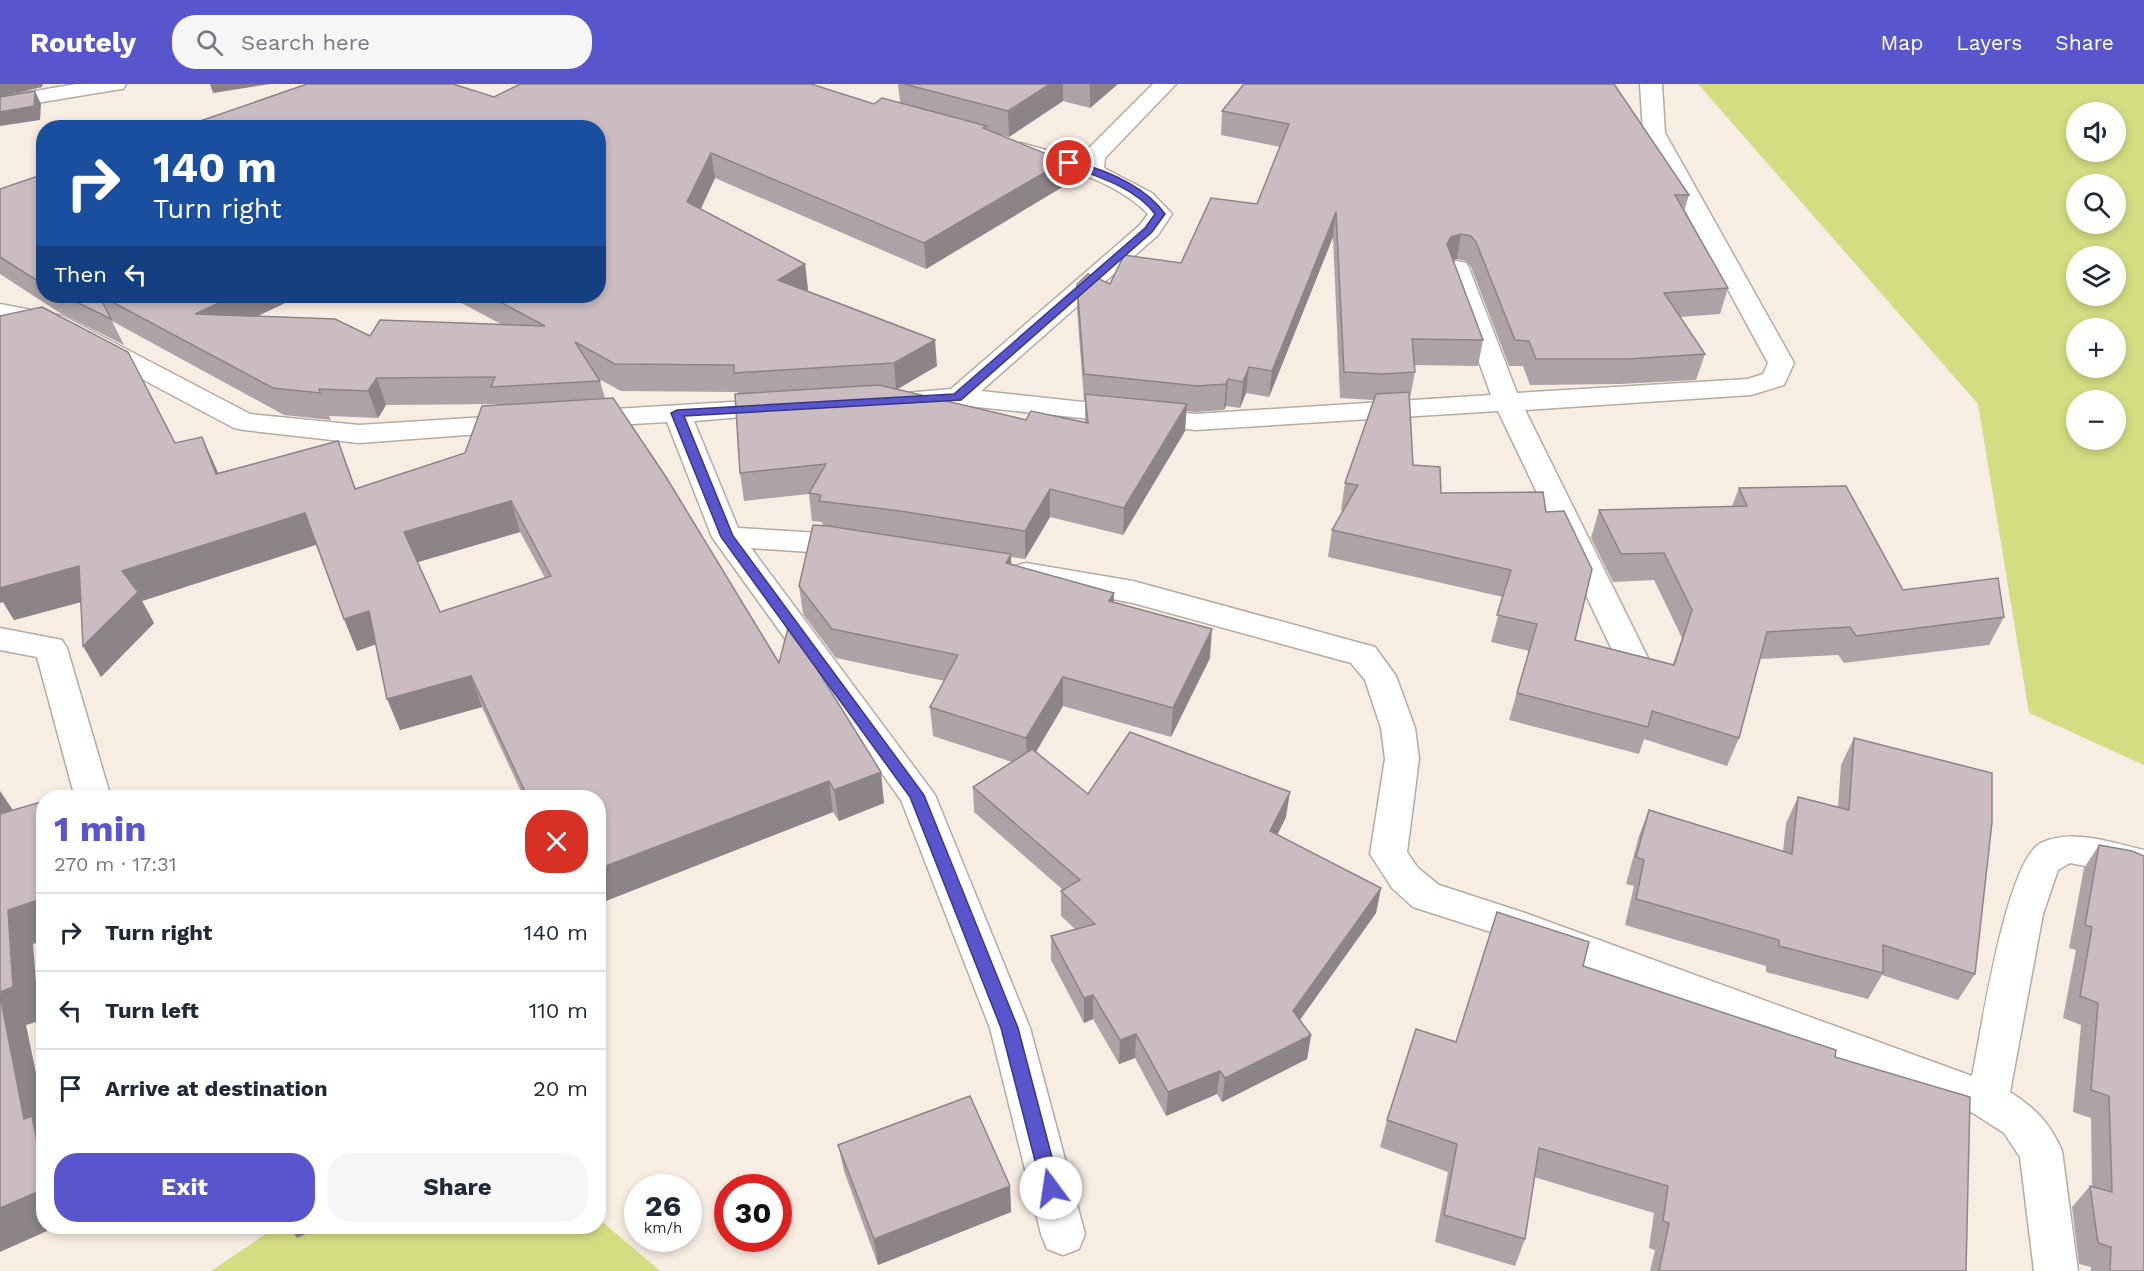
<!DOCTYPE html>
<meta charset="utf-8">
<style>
body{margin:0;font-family:"Work Sans",sans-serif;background:#f6f6f7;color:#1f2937;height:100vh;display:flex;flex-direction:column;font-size:22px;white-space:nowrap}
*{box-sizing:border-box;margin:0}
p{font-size:20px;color:#747a83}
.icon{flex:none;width:33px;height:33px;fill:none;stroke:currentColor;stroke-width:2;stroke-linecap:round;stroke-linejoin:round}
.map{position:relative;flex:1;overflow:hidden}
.details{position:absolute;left:36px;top:706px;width:570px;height:444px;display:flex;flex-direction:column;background:#fff;border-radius:24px;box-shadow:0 3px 9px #0003}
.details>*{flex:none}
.guide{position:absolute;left:36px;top:36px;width:570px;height:183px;border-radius:24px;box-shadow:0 3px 9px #0003;background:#1a4fa0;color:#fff;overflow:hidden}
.tools{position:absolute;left:2066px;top:18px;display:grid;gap:12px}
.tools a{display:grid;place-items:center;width:60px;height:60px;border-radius:50%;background:#fff;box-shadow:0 3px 9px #0003;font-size:30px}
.speed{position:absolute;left:624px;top:1090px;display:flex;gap:12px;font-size:30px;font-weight:700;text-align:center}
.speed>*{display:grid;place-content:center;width:78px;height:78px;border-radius:50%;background:#fff;box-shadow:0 3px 9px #0003;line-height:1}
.speed small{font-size:15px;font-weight:400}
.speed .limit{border:9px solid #d22;background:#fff;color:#111}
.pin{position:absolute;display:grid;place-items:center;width:51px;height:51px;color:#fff;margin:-26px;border:3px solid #fff;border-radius:50%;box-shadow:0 2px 6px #0007}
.me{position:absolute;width:66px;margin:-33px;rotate:346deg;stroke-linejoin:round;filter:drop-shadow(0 0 4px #0008)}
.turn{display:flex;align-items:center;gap:21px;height:126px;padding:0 18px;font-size:27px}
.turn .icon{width:78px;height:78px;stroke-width:2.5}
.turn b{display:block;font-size:42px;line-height:51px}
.then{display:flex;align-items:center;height:57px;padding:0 18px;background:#0003;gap:12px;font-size:22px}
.round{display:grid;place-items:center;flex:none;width:63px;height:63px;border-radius:24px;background:#f6f6f7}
.overview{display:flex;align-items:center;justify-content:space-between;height:102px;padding:0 18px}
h1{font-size:36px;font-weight:700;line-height:45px;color:#5855cd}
.primary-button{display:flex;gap:12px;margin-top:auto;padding:12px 18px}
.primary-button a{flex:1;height:69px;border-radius:24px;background:#5855cd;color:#fff;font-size:24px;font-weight:700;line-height:69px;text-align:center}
.primary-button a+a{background:#f6f6f7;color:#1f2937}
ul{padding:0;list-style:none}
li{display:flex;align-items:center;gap:18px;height:78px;padding:0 18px;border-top:2px solid #e0e1e3}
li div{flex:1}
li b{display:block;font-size:22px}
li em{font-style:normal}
header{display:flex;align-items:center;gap:36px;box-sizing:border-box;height:84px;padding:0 30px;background:#5855cd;color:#fff}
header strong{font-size:28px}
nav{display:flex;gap:33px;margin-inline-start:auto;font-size:21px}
.search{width:420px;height:54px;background:#f6f6f7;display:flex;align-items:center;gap:15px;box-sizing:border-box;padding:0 21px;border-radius:24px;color:#747a83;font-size:22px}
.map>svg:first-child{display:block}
</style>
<header>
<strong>Routely</strong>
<div class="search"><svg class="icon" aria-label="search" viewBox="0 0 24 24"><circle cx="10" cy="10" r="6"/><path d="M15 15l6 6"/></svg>Search here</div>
<nav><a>Map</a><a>Layers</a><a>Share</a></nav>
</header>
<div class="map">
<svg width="2144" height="1187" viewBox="0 0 2144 1187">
<rect width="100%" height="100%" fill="#f8ede3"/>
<g fill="#d5dd83" fill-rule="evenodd">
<path d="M 1698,0 L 2144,0 L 2144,681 L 2029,629 L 1978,320 ZM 2076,28 L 2115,28 L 2115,68 L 2076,68 ZM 2076,100 L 2115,100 L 2115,140 L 2076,140 ZM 2076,172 L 2115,172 L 2115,212 L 2076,212 ZM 2076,244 L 2115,244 L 2115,284 L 2076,284 ZM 2076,316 L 2115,316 L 2115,356 L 2076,356 Z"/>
<path d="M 599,1135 L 660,1187 L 211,1187 L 276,1143 L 598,1143 Z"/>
</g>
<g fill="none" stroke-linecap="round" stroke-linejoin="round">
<defs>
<g id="minor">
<path d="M 76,0 L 126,0 L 123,5 L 115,6 L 0,25 L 0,13 Z"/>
<path d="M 1153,0 L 1176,0 L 1105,74 L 1104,84 L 1152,109 L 1172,130 L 1158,151 L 981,307 L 1195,330 L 1491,311 L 1445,184 L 1448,179 L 1457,177 L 1466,179 L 1469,184 L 1517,309 L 1748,295 L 1763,290 L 1768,279 L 1643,49 L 1640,0 L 1662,0 L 1665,49 L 1794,279 L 1784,301 L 1751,311 L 1525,326 L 1648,574 L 1644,582 L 1632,585 L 1620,582 L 1616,574 L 1498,327 L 1195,346 L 958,321 L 892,325 L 882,323 L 878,317 L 882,311 L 951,305 L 1140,141 L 1148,130 C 1114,95 1059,82 1013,71 L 1010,66 L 1013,61 L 1021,59 L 1082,76 L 1086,67 Z"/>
<path d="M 0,220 L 63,232 L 250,330 L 359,341 L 520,331 L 530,333 L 534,339 L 530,345 L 520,347 L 359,359 L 244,346 L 234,344 L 46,244 L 0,236 Z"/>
<path d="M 781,315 L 791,317 L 795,323 L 791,329 L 694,337 L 738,444 L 854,451 L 865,454 L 869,461 L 865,468 L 854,471 L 751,464 L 935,711 L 1030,944 L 1085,1150 L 1079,1165 L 1063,1171 L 1047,1165 L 1041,1150 L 990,944 L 901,716 L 712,453 L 667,338 L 581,343 L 571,341 L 567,335 L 571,329 L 581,327 Z"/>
<path d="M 1026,479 L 1133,497 L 1375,563 L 1396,592 L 1415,644 L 1419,675 L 1407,768 L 1418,784 L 1439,801 L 1525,829 L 1972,992 C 1981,949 2006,776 2041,759 C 2073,744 2112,759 2144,766 L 2144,794 L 2070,779 L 2058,786 L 2043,830 L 2010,1008 C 2035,1024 2050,1039 2062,1067 L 2078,1187 L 2034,1187 L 2020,1073 L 2004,1049 L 1973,1029 L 1500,851 L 1413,823 L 1392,804 L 1370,770 L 1385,675 L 1381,644 L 1365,596 L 1351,579 L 1133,519 L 1015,496 L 1011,489 L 1015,482 Z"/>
<path d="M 0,544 L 62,556 L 67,564 L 111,714 L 75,714 L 37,573 L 0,566 Z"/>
</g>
</defs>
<use href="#minor" stroke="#b6aba1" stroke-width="3"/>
<use href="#minor" fill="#fff" fill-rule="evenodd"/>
</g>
<g fill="#aea2a6" fill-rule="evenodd">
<path d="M 898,0 L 1118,0 L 1090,24 L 1063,17 L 1009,53 L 997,50 L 1064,77 L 1064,102 L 926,185 L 715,94 L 701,125 L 805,180 L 808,206 L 807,207 L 937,282 L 897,305 L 1026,336 L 1085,339 L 1085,316 L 1084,316 L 1077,226 L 1077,200 L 1110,200 L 1181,179 L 1257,120 L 1280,63 L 1221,51 L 1222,27 L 1689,111 L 1684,127 L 1728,204 L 1720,230 L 1680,233 L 1705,270 L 1696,296 L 1620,300 L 1530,301 L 1523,282 L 1509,282 L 1471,183 L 1466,177 L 1457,175 L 1453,176 L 1483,256 L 1478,282 L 1414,281 L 1415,288 L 1410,314 L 1409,314 L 1413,381 L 1441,409 L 1546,428 L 1575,556 L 1673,580 L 1682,554 L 1654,496 L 1613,498 L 1591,454 L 1599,426 L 1732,422 L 1739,404 L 1903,506 L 2004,533 L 1989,561 L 1844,579 L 1838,571 L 1760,575 L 1739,654 L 1727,682 L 1644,655 L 1639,670 L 1509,636 L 1529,567 L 1491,558 L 1503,513 L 1328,473 L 1332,446 L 1343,427 L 1341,426 L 1345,399 L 1374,316 L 1340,314 L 1333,153 L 1269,313 L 1246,309 L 1240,324 L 1226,322 L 1224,326 L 1195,328 L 1186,327 L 1185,347 L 1123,451 L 1050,433 L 1025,475 L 1011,473 L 1011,480 L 1114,509 L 1114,519 L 1210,574 L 1171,653 L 1063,622 L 1036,668 L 1088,710 L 1286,733 L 1277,751 L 1381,804 L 1376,829 L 1300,936 L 1311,951 L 1307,975 L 1222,1018 L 1217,1010 L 1166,1032 L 1135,974 L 1119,980 L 1093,935 L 1084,939 L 1051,876 L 1051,852 L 1075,845 L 1061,832 L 1061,807 L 1063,806 L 974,728 L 973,703 L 1012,678 L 933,652 L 930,623 L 945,597 L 836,574 L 803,530 L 799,502 L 823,441 L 822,438 L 812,437 L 809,410 L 744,417 L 740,389 L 738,308 L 621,307 L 599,295 L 600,297 L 605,314 L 779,579 L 884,719 L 839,737 L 833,728 L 598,820 L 598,714 L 524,714 L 482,623 L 400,646 L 376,560 L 357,567 L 344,535 L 316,461 L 142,517 L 154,539 L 101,593 L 81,518 L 14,536 L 3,518 L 0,519 L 0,232 L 175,359 L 202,353 L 218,389 L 338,357 L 356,405 L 465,369 L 496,321 L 496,320 L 386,321 L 378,334 L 329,332 L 331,336 L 284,331 L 112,237 L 124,261 L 60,229 L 0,190 L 0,105 L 44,90 L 44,212 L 300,212 L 257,232 L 370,252 L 501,240 L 448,212 L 598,212 L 494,13 L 874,20 L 900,18 ZM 520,448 L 545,494 L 440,528 L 417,478 Z"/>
<path d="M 1854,654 L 1975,890 L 1958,916 L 1882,891 L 1868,915 L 1766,888 L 1766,882 L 1625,841 L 1634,802 L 1626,800 L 1639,752 L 1649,726 L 1783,767 L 1786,739 L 1798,713 L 1838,723 L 1841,681 Z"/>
<path d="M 2099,761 L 2144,1187 L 2091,1187 L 2091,1183 L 2079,1180 L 2072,1123 L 2090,1102 L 2092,1103 L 2091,1034 L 2073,1028 L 2081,941 L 2063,934 L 2076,866 L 2069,864 L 2084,784 Z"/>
<path d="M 1583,882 L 1835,973 L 1966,1187 L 1650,1187 L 1655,1166 L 1649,1164 L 1654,1129 L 1534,1093 L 1525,1155 L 1515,1182 L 1435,1158 L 1448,1088 L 1380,1063 L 1387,1036 L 1456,958 Z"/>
<path d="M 838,1061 L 1010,1102 L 1011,1128 L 878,1181 L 844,1087 Z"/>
</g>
<g fill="#8d8487">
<path d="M 0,0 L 43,0 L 42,3 L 0,13 Z"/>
<path d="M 210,0 L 270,0 L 213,9 Z"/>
<path d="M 1050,0 L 1063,0 L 1063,17 L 1009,53 L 1008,27 Z"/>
<path d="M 1090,0 L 1118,0 L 1090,24 Z"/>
<path d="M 35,7 L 41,20 L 40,36 L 0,42 L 0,28 Z"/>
<path d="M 711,69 L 715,94 L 692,143 L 687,118 Z"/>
<path d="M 1064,77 L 1064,102 L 926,185 L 924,159 Z"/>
<path d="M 1336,128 L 1333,153 L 1269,313 L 1272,287 Z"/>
<path d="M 1461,150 L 1457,175 L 1446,178 L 1447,160 L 1451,153 Z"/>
<path d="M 805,180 L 808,206 L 782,222 L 778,196 Z"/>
<path d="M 234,212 L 300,212 L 207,256 L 195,230 Z"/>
<path d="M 935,256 L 937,282 L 896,306 L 894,279 Z"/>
<path d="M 1249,283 L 1246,309 L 1240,324 L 1243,298 Z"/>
<path d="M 377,294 L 386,321 L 378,334 L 368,307 Z"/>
<path d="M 1228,295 L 1226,322 L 1224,326 L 1226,300 Z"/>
<path d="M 1187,320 L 1185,347 L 1123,451 L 1124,424 Z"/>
<path d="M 202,353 L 216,384 L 230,421 L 216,390 Z"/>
<path d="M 1050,405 L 1050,433 L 1025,475 L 1025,447 Z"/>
<path d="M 511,417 L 520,448 L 415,479 L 404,448 Z"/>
<path d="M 305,429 L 318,460 L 142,517 L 154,539 L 101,593 L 83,562 L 122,487 Z"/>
<path d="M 1011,470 L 1012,499 L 1006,479 Z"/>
<path d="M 79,482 L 96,514 L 14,536 L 3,518 L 0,519 L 0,493 Z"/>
<path d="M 1114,509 L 1113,538 L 1109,517 Z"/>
<path d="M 369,527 L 382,558 L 357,567 L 344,535 Z"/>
<path d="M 1212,545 L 1210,574 L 1171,653 L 1173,624 Z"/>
<path d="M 471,592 L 482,623 L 400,646 L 387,615 Z"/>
<path d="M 1063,593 L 1063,622 L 1027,683 L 1026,654 Z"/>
<path d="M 881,688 L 884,719 L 839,737 L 834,706 Z"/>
<path d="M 829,697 L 833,728 L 598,820 L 598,785 Z"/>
<path d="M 0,707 L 15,729 L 0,741 Z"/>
<path d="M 1290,708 L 1286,733 L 1267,772 L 1270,747 Z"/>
<path d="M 1381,804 L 1376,829 L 1289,951 L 1293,927 Z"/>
<path d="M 44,814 L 44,856 L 33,860 L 39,937 L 26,941 L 44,1027 L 44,1095 L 24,1035 L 0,911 L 8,826 Z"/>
<path d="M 1093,911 L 1093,935 L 1084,939 L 1084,914 Z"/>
<path d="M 1136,950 L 1135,974 L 1119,980 L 1120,956 Z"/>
<path d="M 1311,951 L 1307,975 L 1222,1018 L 1225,994 Z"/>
<path d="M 1220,987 L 1217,1010 L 1166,1032 L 1168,1008 Z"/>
<path d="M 1010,1102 L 1011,1128 L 878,1181 L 874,1155 Z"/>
<path d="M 44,1105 L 44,1143 L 56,1143 L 0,1168 L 0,1124 Z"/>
<path d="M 290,1143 L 321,1143 L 297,1154 Z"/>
</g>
<g fill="#cabcc1" stroke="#8d8487" stroke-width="1.5" fill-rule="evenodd">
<path d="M 307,0 L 453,0 L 494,13 L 520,0 L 811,0 L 874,20 L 882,14 L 987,42 L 983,44 L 1064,77 L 924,159 L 711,69 L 687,118 L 805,180 L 778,196 L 935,256 L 894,279 L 734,289 L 734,281 L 615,280 L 575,258 L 600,297 L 491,303 L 495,293 L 377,294 L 368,307 L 319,305 L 320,309 L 273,304 L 101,212 L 234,212 L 195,230 L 335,235 L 370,252 L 380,236 L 545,242 L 489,212 L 598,212 L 598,44 L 180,44 Z"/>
<path d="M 904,0 L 1050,0 L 1008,27 Z"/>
<path d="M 1244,0 L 1614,0 L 1689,111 L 1675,111 L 1728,204 L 1664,209 L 1705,270 L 1627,275 L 1536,275 L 1529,257 L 1515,256 L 1476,158 L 1471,152 L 1461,150 L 1451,153 L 1447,160 L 1483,256 L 1412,255 L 1415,288 L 1383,290 L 1344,288 L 1336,128 L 1272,287 L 1249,283 L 1243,298 L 1228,295 L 1226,300 L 1197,302 L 1084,290 L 1077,200 L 1088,190 L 1110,200 L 1124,171 L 1181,179 L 1211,114 L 1257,120 L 1289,40 L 1222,27 Z"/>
<path d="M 35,7 L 34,22 L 0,28 L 0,13 Z"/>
<path d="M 44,90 L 44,201 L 0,173 L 0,105 Z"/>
<path d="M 64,212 L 99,212 L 111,235 Z"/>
<path d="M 42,223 L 128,268 L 175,359 L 202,353 L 216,390 L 338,357 L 355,405 L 465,369 L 482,322 L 613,314 L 666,393 L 779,579 L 789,540 L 881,688 L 834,706 L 829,697 L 598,785 L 598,714 L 528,714 L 471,592 L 387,615 L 369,527 L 344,535 L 305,429 L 122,487 L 138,508 L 83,562 L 79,482 L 0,504 L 0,232 ZM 511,417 L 551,492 L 440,528 L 404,448 Z"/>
<path d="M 879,301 L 1026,336 L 1031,327 L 1088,339 L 1085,310 L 1187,320 L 1124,424 L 1050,405 L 1025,447 L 900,427 L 819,417 L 821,411 L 809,409 L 826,380 L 740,389 L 735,310 Z"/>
<path d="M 1409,308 L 1413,381 L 1440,383 L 1441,409 L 1543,408 L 1546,428 L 1564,427 L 1592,485 L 1575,556 L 1674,581 L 1692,526 L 1664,469 L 1621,470 L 1599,426 L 1747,422 L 1739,404 L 1846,402 L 1903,506 L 1998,494 L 2004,533 L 1856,552 L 1850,543 L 1767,548 L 1739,654 L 1652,627 L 1648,643 L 1517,609 L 1537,540 L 1497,531 L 1511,486 L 1332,446 L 1358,401 L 1345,399 L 1376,310 Z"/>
<path d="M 813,441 L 828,442 L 1011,470 L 1006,479 L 1114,509 L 1109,517 L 1212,545 L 1173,624 L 1063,593 L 1026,654 L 930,623 L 958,571 L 832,545 L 799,502 Z"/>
<path d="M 1130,648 L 1290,708 L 1270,747 L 1381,804 L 1293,927 L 1311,951 L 1225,994 L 1220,987 L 1168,1008 L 1136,950 L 1120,956 L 1093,911 L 1084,914 L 1051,852 L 1095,840 L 1061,807 L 1080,796 L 973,703 L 1032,665 L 1088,710 Z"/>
<path d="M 1854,654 L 1992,689 L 1992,738 L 1975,890 L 1883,861 L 1883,889 L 1779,862 L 1779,856 L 1636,815 L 1644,776 L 1636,773 L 1649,726 L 1792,770 L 1798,713 L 1849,726 Z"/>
<path d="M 44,717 L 44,814 L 8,826 L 13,903 L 0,908 L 0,730 Z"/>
<path d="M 2099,761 L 2132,767 L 2144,772 L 2144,1187 L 2110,1187 L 2111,1163 L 2098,1159 L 2090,1102 L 2112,1108 L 2109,1012 L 2091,1006 L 2098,919 L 2080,912 L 2092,843 L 2085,841 Z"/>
<path d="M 1497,828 L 1589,858 L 1583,882 L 1836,966 L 1835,973 L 1970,1013 L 1966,1187 L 1659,1187 L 1669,1139 L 1663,1137 L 1668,1102 L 1539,1064 L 1525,1155 L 1444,1131 L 1457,1060 L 1387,1036 L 1416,945 L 1456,958 Z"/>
<path d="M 0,911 L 24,1035 L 32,1032 L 44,1095 L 44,1105 L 0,1124 Z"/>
<path d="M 970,1012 L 1010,1102 L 874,1155 L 838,1061 Z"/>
</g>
<path fill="#5855cd" stroke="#393785" stroke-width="1.5" d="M 1069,76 C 1103,85 1144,100 1165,130 L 1152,148 L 961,316 L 684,332 L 733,452 L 924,711 L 1018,944 L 1060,1104 L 1057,1110 L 1051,1113 L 1045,1110 L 1042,1104 L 1001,944 L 910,713 L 721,453 L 671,329 L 677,326 L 954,310 L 1145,144 L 1155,130 C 1135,103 1096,92 1066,81 L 1064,79 Z"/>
</svg>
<div class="tools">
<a><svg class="icon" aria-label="sound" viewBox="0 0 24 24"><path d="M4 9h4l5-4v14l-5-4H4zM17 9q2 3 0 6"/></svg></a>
<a><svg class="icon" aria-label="search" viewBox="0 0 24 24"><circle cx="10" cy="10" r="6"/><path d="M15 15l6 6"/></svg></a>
<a><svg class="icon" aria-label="layers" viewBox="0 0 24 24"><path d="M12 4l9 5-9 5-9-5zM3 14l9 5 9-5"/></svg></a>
<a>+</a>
<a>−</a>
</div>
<div class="speed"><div>26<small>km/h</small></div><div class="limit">30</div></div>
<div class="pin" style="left:1069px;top:79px;background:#d93025"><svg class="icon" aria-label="arrive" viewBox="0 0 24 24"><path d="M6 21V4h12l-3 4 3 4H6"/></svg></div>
<svg class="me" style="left:1051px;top:1104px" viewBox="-20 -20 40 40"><circle r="19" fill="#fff"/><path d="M0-13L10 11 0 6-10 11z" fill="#5855cd"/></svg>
<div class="guide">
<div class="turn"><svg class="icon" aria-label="right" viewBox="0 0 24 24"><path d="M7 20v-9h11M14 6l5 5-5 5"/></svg><div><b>140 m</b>Turn right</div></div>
<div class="then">Then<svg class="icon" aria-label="left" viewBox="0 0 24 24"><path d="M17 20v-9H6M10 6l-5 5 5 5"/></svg></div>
</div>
<section class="details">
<div class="overview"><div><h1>1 min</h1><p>270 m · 17:31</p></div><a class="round" style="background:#d93025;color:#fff"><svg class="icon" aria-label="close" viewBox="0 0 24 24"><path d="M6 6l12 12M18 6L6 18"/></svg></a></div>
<ul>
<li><svg class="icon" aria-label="right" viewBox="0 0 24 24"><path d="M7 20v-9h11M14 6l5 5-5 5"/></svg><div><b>Turn right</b></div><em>140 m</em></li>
<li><svg class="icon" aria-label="left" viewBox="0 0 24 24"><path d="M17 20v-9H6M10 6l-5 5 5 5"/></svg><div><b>Turn left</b></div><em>110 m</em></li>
<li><svg class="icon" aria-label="arrive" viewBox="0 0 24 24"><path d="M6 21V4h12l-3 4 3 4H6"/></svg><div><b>Arrive at destination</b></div><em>20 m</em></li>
</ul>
<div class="primary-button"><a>Exit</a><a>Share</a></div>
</section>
</div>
